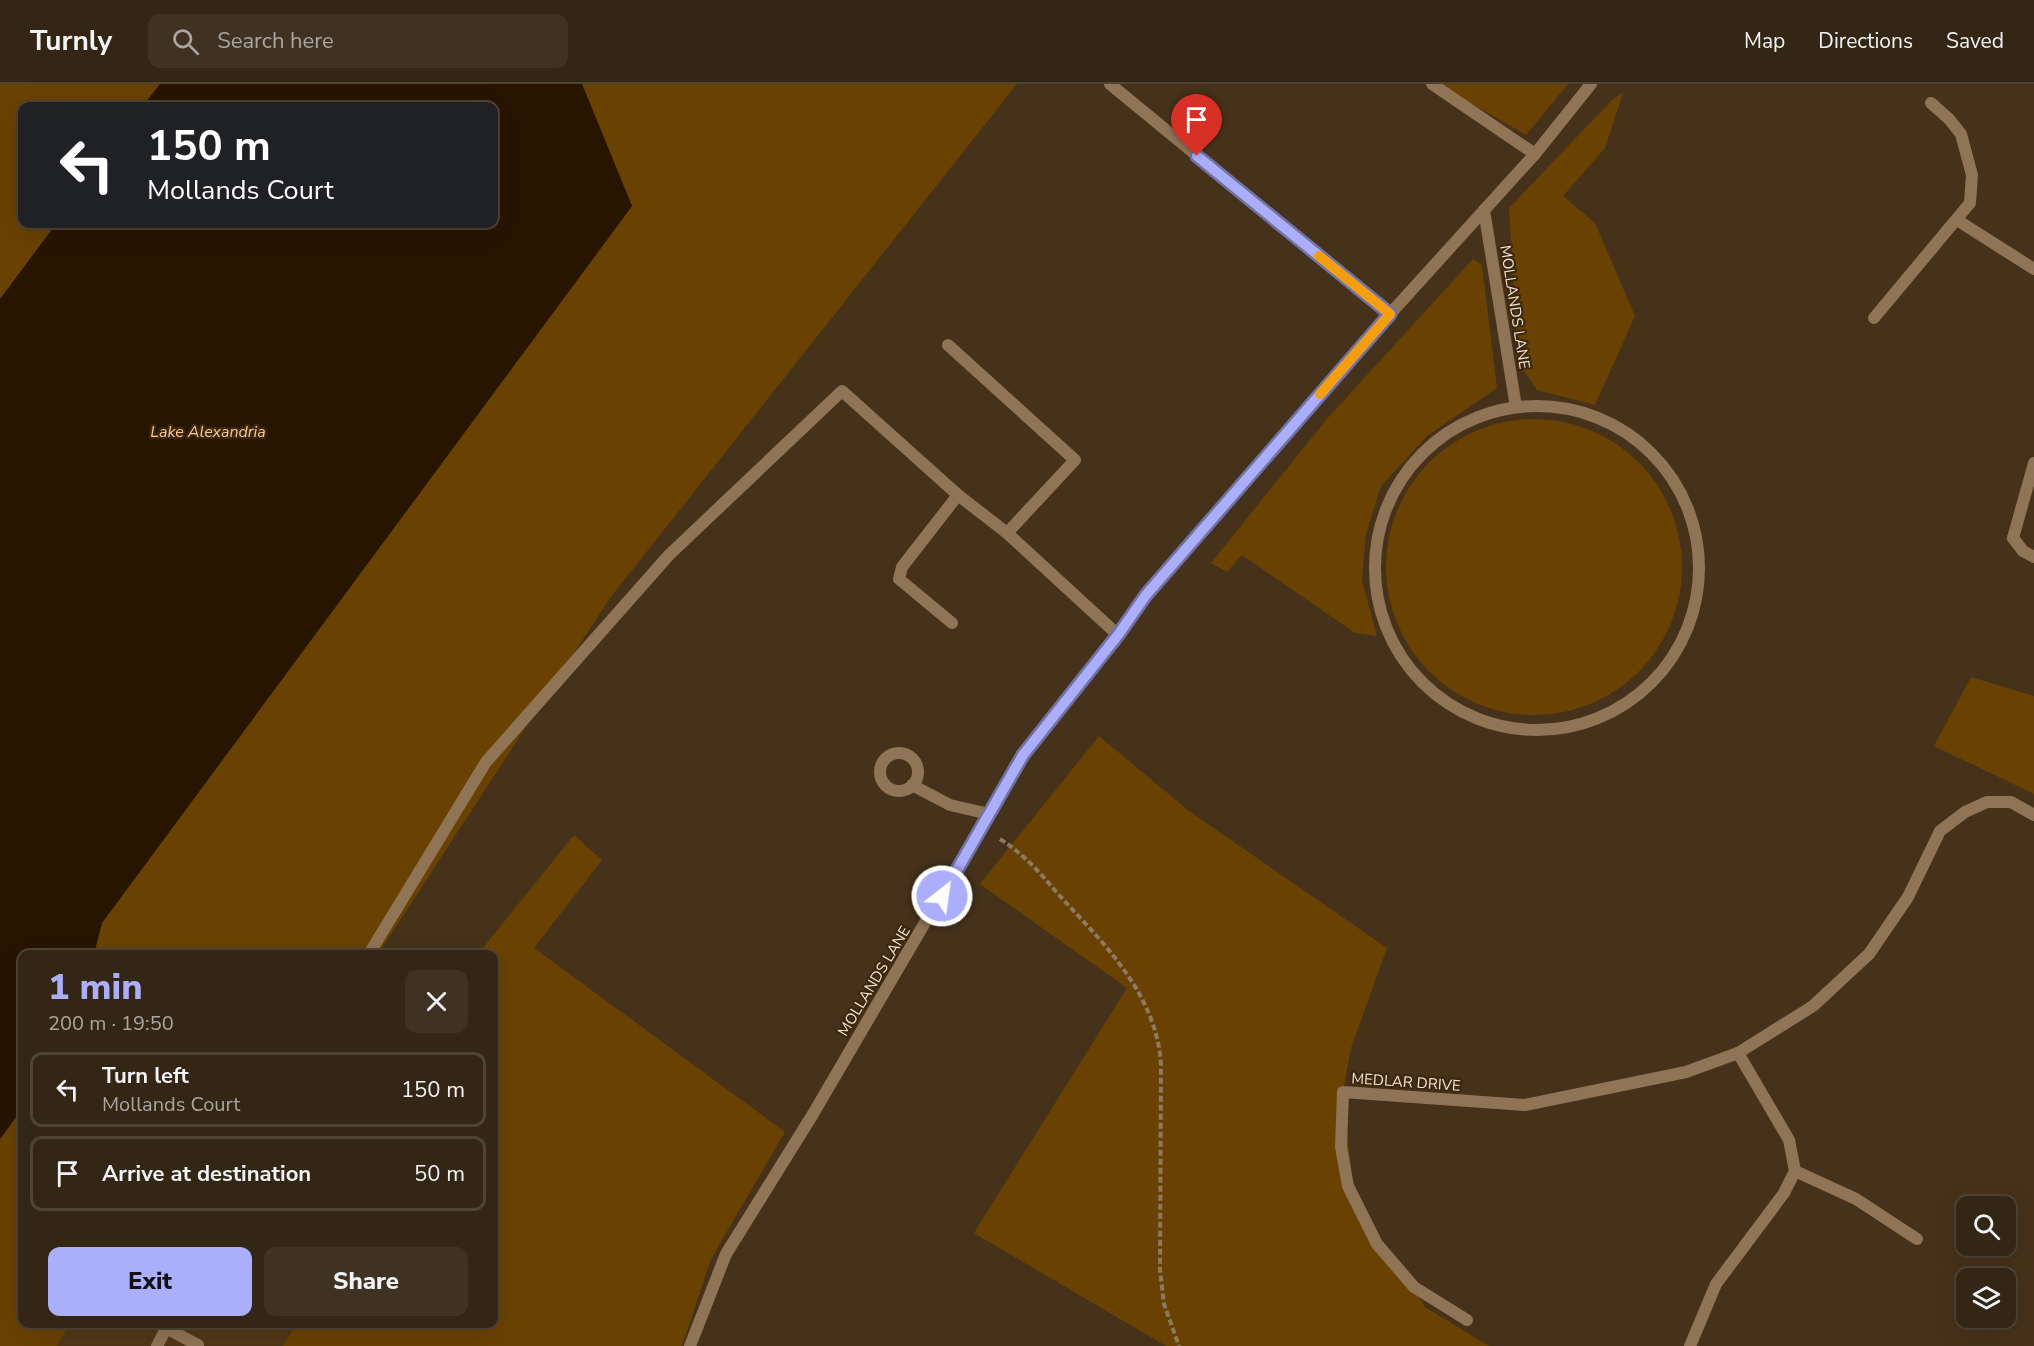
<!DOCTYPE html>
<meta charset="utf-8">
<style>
body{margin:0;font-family:"Nunito Sans",sans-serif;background:#3f3222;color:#f1f3f6;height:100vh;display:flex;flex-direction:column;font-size:22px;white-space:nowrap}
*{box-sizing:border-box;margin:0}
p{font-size:20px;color:#a9a5a0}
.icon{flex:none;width:33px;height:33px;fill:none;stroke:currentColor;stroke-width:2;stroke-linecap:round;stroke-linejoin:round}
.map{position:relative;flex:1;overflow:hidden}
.side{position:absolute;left:18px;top:866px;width:480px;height:378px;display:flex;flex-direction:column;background:#342614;border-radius:12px;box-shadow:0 6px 24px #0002,0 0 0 2px #4e4334}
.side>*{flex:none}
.banner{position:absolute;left:18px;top:18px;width:480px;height:126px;border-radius:12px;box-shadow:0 6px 24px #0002,0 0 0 2px #4e4334;background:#202124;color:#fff;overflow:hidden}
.fabs{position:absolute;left:1956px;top:1112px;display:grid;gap:12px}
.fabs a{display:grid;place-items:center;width:60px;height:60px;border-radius:12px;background:#342614;box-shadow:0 6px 24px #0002,0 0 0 2px #4e4334;font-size:30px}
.pin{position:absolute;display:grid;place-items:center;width:51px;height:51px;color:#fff;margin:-62px -26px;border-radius:50% 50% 50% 0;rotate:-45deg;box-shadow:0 0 6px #0007}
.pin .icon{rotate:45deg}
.me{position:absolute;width:66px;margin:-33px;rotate:30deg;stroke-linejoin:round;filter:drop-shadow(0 0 4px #0008)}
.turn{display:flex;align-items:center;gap:21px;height:126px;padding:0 30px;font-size:27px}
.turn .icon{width:78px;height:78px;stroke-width:2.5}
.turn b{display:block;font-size:42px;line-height:51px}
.round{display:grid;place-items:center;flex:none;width:63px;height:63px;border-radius:12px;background:#3f3222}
.head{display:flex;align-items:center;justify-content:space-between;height:102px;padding:0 30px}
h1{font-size:36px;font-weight:800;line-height:45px;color:#abaffb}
.primary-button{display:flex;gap:12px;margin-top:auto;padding:12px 30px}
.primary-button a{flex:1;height:69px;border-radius:12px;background:#abaffb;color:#111;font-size:24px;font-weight:800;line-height:69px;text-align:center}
.primary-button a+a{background:#3f3222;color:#f1f3f6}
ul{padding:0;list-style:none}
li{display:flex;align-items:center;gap:18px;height:75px;margin:0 12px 9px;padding:0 18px;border:3px solid #4e4334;border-radius:12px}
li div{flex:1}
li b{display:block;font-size:22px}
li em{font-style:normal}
header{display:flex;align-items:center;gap:36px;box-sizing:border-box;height:84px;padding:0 30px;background:#342614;border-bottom:2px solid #4e4334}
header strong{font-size:28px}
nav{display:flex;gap:33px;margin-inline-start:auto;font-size:21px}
.search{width:420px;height:54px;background:#3f3222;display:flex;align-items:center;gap:15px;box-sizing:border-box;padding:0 21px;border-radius:12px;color:#a9a5a0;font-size:22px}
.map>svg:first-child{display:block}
</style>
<header>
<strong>Turnly</strong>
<div class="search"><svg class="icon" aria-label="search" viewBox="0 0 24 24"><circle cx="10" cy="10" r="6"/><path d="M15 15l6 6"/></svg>Search here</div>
<nav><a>Map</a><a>Directions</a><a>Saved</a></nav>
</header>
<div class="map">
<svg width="2034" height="1262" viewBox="0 0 2034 1262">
<rect width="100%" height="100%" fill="#46321a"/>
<path fill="#503717" d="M 70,1239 L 296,1239 L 283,1262 L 57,1262 Z"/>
<g fill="#694202">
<path d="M 0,0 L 160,0 L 143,22 L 22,22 L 22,140 L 56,140 L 0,215 Z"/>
<path d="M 582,0 L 1017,0 L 610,514 L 378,870 L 94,870 L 102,839 L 632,122 Z"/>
<path d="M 1438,0 L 1568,0 L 1526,51 Z"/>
<path d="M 1623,9 L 1605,64 L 1563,112 L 1595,139 L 1635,232 L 1595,321 L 1537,306 L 1518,278 L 1509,124 L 1614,14 Z"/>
<path d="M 1473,175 L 1482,181 L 1497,304 L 1428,351 L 1381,402 L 1366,450 L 1362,496 L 1377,552 L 1355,549 L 1242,471 L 1227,488 L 1211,479 L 1326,336 Z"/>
<circle cx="1534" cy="483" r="148"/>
<path d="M 1971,593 L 2034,612 L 2034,710 L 1934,662 Z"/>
<path d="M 1099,652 L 1189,727 L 1387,864 L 1351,964 L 1343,1008 L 1354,1113 L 1425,1223 L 1489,1262 L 1166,1262 L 974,1149 L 1127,904 L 980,800 Z"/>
<path d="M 574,751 L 602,776 L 534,864 L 785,1048 L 711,1175 L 682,1262 L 283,1262 L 296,1239 L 494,1239 L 494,870 L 478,870 Z"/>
<path d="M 22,1025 L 22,1239 L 70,1239 L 57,1262 L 0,1262 L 0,1055 Z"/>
</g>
<path fill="#281500" d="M 160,0 L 582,0 L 632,122 L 102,839 L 94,870 L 22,870 L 22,1025 L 0,1055 L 0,215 L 56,140 L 494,140 L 494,22 L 143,22 Z"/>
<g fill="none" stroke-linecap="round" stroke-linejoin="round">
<path stroke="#8b7965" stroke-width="4" stroke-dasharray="6 3" stroke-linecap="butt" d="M 1000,755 C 1024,770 1041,790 1059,811 C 1104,860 1156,909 1161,980 L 1160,1186 L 1164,1220 L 1179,1262"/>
<g stroke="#8f7455" stroke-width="12">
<path d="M 1432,0 L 1535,70"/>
<path d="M 1874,234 L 1970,119 L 1972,91 L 1961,50 L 1949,35 L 1931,19"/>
<path d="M 948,261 L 1075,376 L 1007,449"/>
<path d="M 2013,454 L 2023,467 L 2034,473"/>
<path d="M 952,539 L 899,495 L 902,483 L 958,411"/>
<circle cx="899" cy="688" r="19"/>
<path d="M 912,701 L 950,721 L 989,730"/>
<path d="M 369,870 L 486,678 L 669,471 L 842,307 L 958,411 L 1007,449 L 1118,551"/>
<path d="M 1795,1087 L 1856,1115 L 1917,1155"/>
<path d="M 166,1244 L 198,1261"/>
<path d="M 157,1262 L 169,1239"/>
</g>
<g stroke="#8f7455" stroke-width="12">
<path d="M 1110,0 L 1390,230"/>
<path d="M 1484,126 L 1516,323"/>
<path d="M 1957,136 L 2034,185"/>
<circle cx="1537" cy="484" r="162"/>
<path d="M 2013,454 L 2034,379"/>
<path d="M 1467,1236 L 1414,1203 L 1377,1160 L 1348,1102 L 1341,1063 L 1343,1008 L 1525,1021 L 1686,988 L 1738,969 L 1813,922 L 1869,870 L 1908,813 L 1940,747 L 1965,728 L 1987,718 L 2011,718 L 2034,731"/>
<path d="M 690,1262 L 726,1170 L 813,1030 L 1023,671 L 1118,551 L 1146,511 L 1390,230 L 1535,70 L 1591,0"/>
<path d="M 1690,1262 L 1716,1200 L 1784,1109 L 1795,1087 L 1789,1056 L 1738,969"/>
</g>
</g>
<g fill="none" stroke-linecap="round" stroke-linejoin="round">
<defs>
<path id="route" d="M 942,812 L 1023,671 L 1118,551 L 1146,511 L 1390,230 L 1197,72"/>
</defs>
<use href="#route" stroke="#6f72a3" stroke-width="15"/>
<use href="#route" stroke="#abaffb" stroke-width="10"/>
<path stroke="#f59e0b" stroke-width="10" d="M 1319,172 L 1390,230 L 1320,310"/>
</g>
<g text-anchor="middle" stroke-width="4.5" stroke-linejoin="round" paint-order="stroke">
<g font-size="15" fill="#f1e4d5" stroke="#3c280f">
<text transform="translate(1515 223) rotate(81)" y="5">MOLLANDS LANE</text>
<text transform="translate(874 897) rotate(-59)" y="5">MOLLANDS LANE</text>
<text transform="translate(1406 998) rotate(4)" y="5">MEDLAR DRIVE</text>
</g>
<g font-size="16" font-style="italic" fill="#f8c88e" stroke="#3c280f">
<text x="208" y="353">Lake Alexandria</text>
</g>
</g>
</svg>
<div class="fabs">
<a><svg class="icon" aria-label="search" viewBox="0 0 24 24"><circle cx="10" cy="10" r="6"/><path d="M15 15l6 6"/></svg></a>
<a><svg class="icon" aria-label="layers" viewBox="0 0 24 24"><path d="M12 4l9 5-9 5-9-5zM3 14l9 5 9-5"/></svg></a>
</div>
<div class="pin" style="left:1197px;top:72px;background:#d93025"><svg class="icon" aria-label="arrive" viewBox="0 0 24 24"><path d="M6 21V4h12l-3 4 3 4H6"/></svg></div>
<svg class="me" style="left:942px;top:812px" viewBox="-20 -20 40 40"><circle r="17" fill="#abaffb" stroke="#fff" stroke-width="3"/><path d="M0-11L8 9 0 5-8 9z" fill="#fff"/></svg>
<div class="banner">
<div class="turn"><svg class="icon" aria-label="left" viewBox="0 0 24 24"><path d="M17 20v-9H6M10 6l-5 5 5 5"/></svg><div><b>150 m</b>Mollands Court</div></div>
</div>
<section class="side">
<div class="head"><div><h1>1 min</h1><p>200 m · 19:50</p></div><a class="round"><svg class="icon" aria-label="close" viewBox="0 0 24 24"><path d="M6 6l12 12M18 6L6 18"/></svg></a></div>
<ul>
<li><svg class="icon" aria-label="left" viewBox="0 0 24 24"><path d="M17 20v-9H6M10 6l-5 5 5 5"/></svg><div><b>Turn left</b><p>Mollands Court</p></div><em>150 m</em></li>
<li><svg class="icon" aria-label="arrive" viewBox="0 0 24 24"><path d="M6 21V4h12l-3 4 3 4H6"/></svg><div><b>Arrive at destination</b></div><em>50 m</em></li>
</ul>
<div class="primary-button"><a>Exit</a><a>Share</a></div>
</section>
</div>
